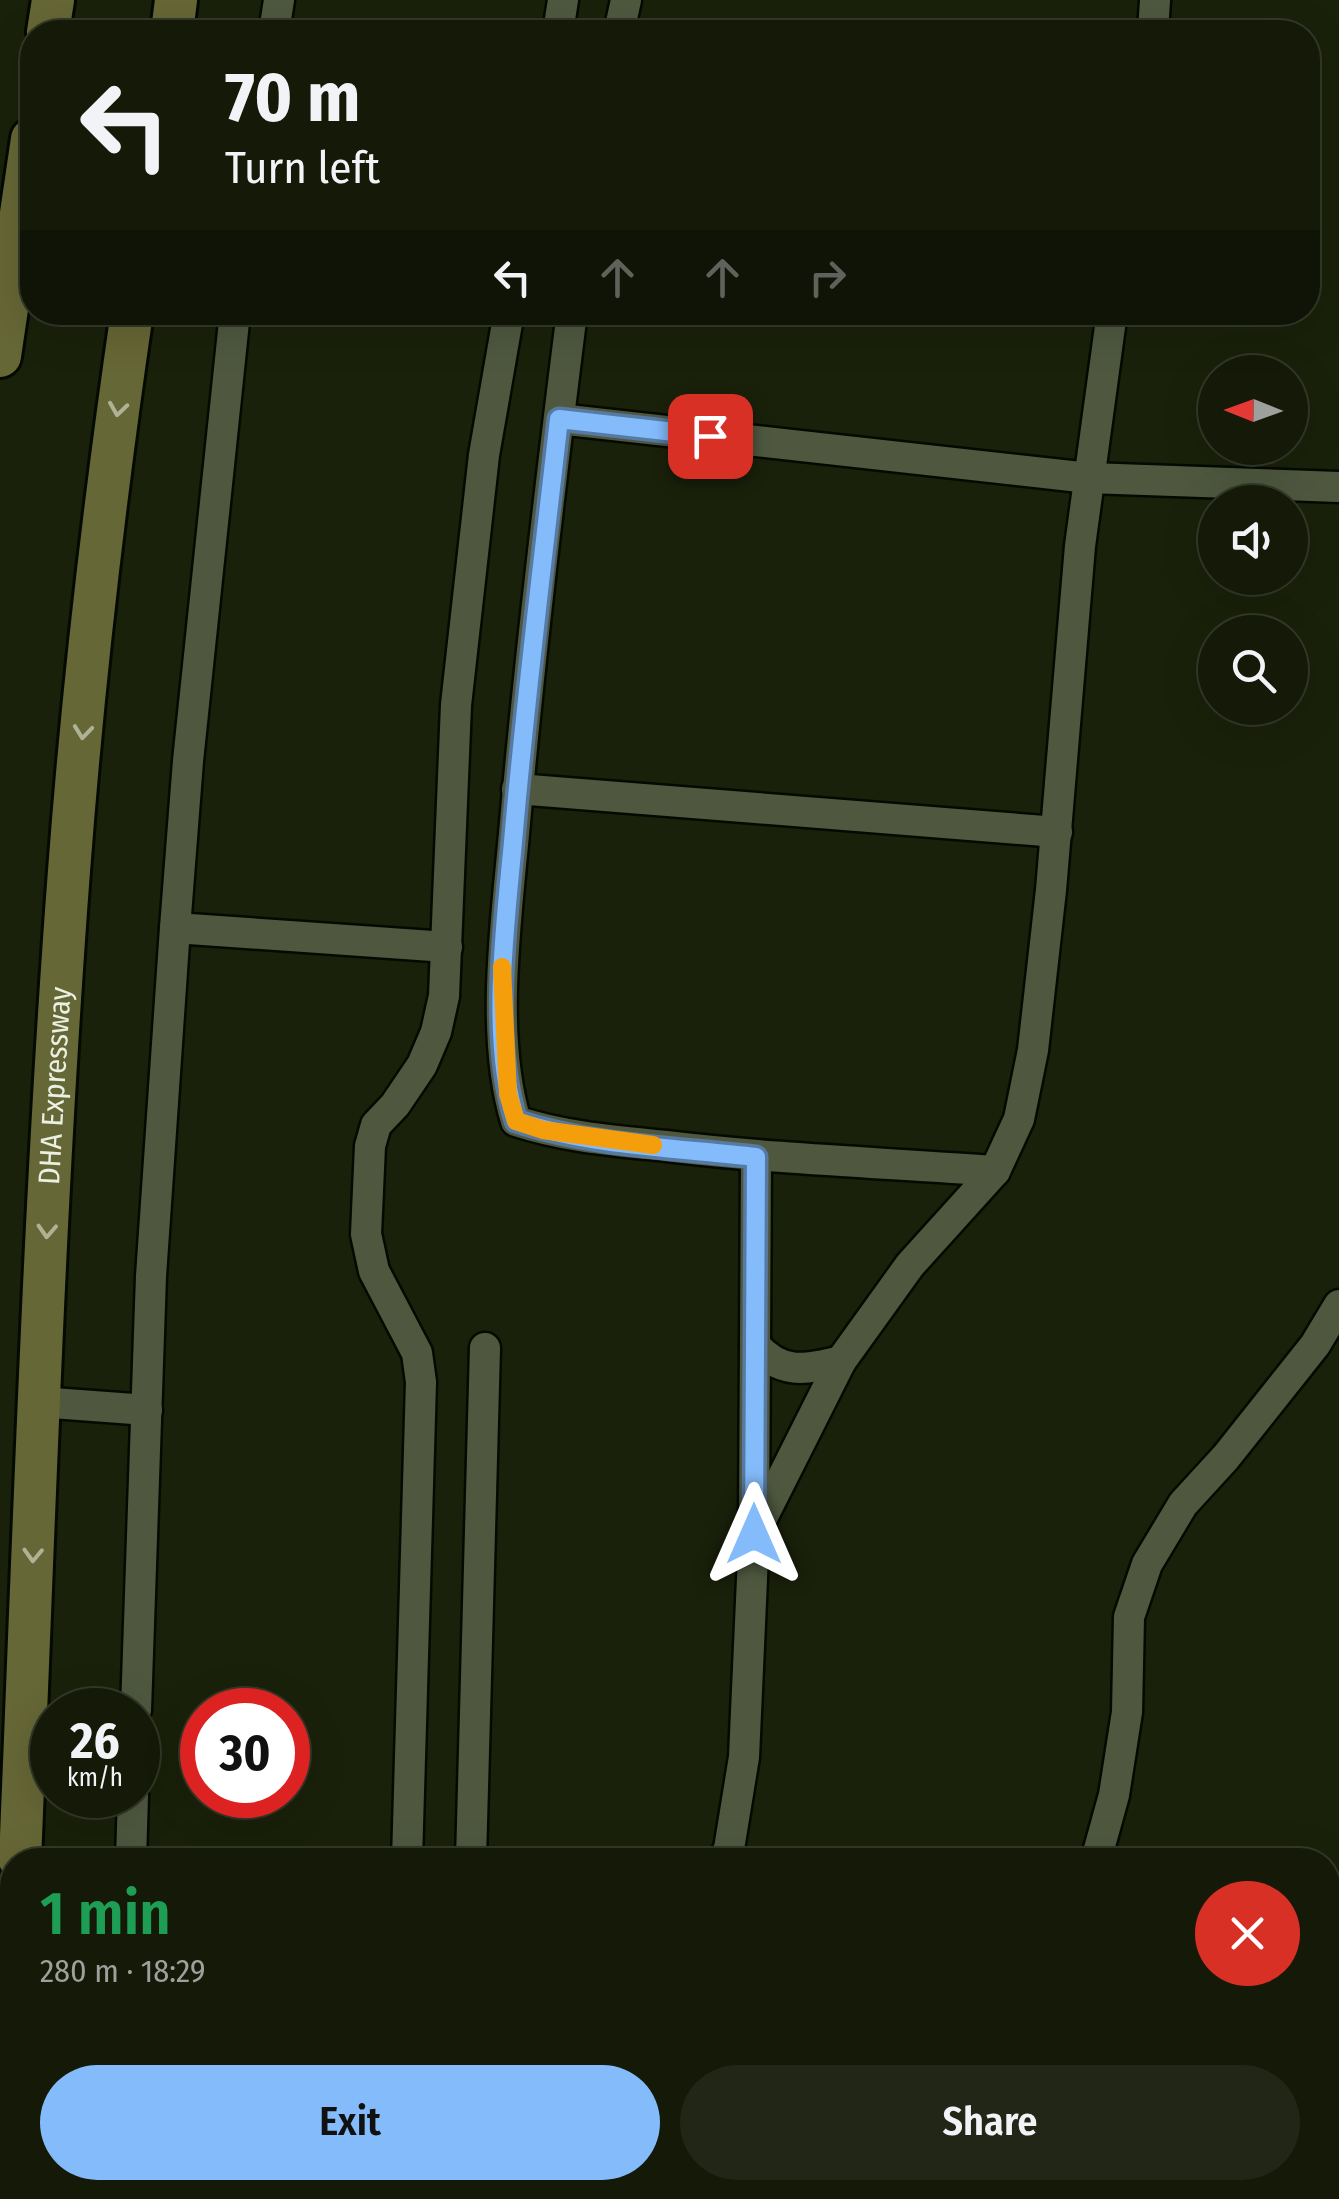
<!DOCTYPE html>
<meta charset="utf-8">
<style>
body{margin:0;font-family:"Fira Sans Condensed",sans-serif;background:#212616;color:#f1f3f6;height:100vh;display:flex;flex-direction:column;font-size:38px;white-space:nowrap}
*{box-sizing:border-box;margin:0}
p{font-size:32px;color:#9da09c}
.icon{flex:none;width:55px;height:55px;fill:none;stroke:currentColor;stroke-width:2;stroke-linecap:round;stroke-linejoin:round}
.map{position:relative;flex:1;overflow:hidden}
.sheet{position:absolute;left:0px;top:1848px;width:1340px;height:352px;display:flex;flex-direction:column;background:#141908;border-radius:40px 40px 0 0;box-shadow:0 10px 40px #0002,0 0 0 2px #333829}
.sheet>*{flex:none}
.banner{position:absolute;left:20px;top:20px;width:1300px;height:305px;border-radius:40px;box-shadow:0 10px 40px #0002,0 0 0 2px #333829;background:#141908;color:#f1f3f6;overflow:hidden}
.needle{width:65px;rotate:271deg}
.tools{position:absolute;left:1198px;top:355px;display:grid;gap:20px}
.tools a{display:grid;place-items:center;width:110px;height:110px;border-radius:50%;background:#141908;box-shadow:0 10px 40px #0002,0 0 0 2px #333829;font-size:50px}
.speed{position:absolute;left:30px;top:1688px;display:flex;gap:20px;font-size:50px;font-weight:700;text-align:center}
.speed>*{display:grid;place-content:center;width:130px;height:130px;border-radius:50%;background:#141908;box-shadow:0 10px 40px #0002,0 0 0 2px #333829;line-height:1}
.speed small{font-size:25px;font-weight:400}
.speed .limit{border:15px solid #d22;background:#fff;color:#111}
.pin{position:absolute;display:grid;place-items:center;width:85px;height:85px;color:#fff;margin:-42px;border-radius:20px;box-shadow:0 5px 15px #0006}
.me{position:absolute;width:110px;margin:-55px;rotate:0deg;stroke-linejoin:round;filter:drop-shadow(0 0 8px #0008)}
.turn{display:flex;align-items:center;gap:35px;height:210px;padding:0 40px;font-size:45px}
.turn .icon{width:130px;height:130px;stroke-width:2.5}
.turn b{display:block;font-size:70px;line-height:85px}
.lanes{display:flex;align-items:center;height:95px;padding:0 40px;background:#0003;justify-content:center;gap:50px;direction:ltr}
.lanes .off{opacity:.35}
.round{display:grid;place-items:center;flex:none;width:105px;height:105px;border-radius:52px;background:#212616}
.head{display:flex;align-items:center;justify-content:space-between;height:170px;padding:0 40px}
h1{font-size:60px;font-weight:600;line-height:75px;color:#1e9e55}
.cta{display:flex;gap:20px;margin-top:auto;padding:20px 40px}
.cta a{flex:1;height:115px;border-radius:60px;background:#84bcfb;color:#111;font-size:40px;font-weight:600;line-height:115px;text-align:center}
.cta a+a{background:#212616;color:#f1f3f6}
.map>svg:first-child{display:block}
</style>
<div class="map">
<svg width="1339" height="2199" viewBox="0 0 1339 2199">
<rect width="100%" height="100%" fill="#1a210a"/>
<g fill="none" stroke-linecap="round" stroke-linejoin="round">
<defs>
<g id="street">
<path d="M 274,32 L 279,0"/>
<path d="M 558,32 L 563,0"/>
<path d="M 619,32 L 626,0"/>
<path d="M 1153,32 L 1155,0"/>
<path d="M 572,312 C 550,486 529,660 514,834 C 506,921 490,1037 516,1121 C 564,1137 616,1141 666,1146 C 775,1159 885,1163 995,1171"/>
<path d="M 559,419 L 1089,478 L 1339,487"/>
<path d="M 517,789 L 1057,832"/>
<path d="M 175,928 L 447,947"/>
<path d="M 755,1345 C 781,1375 805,1370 841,1361"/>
<path d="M 39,1402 L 147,1410"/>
<path d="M 754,1526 L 756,1157"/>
<path d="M 136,1710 L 151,1276 L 175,928 L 188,761 L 235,312"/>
<path d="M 131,1860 L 133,1795"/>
<path d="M 407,1860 L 421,1382 L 417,1353 L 374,1271 L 366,1234 L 370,1146 L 376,1125 L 395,1105 L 422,1065 L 436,1032 L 444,996 L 456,705 L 484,455 L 509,312"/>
<path d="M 471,1860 L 485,1348"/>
<path d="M 723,1860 L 729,1849 L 744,1757 L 754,1534 L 841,1361 L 910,1265 L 995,1171 L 1019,1119 L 1033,1050 L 1051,890 L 1080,546 L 1112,312"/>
<path d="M 1096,1860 L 1114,1795 L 1127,1712 L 1129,1617 L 1147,1564 L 1183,1504 L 1226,1457 L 1315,1345 L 1339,1305"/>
<path d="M 248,2188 L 321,2193 L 334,2199"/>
<path d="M 123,2199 L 130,2190 L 140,2188"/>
<path d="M 434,2199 L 434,2197"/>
</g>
<g id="secondary">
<path d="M 48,32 L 53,0"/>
<path d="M 172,32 L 176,0"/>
<path d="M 0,356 L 32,139"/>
<path id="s1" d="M 20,1860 C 34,1530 44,1200 69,871 C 83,684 105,497 132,312"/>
<path d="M 4,2199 L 12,2041"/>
</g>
</defs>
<use href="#street" stroke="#050a00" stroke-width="35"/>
<use href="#secondary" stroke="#050a00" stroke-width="48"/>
<use href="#street" stroke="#4f583f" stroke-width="30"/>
<use href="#secondary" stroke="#666736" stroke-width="42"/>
</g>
<defs><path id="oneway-chevron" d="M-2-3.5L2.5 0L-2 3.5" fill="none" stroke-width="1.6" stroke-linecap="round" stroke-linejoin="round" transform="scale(2.5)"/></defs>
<g stroke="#afb395">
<use href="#oneway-chevron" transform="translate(118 409) rotate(98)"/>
<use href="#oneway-chevron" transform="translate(83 732) rotate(96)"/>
<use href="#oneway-chevron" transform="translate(47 1231) rotate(93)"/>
<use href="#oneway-chevron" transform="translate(33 1555) rotate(92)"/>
</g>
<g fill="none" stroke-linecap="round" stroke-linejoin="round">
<defs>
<path id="route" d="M 710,436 L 559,419 C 543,560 525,701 513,842 C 505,927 490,1039 516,1121 C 591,1146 677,1148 756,1157 L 754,1534"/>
</defs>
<use href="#route" stroke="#567aa3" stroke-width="25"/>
<use href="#route" stroke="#84bcfb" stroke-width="18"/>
<path stroke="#f59e0b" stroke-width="18" d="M 502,967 L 508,1094 L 516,1121 L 543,1130 L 653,1145"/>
</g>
<g text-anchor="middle" stroke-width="9" stroke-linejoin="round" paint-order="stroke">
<g font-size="30" fill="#ebf1e2" stroke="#060903">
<text dy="10" stroke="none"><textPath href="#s1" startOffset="775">DHA Expressway</textPath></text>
</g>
</g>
</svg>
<div class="tools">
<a><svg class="needle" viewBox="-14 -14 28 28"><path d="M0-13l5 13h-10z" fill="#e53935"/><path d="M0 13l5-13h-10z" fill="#9da09c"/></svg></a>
<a><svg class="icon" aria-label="sound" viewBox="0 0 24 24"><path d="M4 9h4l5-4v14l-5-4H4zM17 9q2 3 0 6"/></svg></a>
<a><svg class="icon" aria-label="search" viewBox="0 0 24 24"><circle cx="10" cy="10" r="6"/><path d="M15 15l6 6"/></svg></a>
</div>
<div class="speed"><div>26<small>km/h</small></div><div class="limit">30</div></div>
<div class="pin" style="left:710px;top:436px;background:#d93025"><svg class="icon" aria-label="arrive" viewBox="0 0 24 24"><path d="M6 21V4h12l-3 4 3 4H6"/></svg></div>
<svg class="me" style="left:754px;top:1534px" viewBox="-20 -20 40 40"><path d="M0-17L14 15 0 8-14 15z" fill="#84bcfb" stroke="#fff" stroke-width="4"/></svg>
<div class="banner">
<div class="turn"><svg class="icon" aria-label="left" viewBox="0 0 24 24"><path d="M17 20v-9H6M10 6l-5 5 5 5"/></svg><div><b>70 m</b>Turn left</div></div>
<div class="lanes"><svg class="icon" aria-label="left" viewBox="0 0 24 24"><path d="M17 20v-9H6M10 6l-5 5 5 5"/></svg><svg class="icon off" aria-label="ahead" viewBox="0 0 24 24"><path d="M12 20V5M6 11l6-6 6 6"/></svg><svg class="icon off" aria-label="ahead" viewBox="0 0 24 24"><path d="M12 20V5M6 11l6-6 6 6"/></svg><svg class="icon off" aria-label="right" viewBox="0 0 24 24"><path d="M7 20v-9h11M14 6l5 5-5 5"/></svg></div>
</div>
<section class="sheet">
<div class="head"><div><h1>1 min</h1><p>280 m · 18:29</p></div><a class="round" style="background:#d93025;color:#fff"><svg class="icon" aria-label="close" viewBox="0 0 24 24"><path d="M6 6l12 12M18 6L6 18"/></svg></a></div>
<div class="cta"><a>Exit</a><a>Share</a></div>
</section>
</div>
